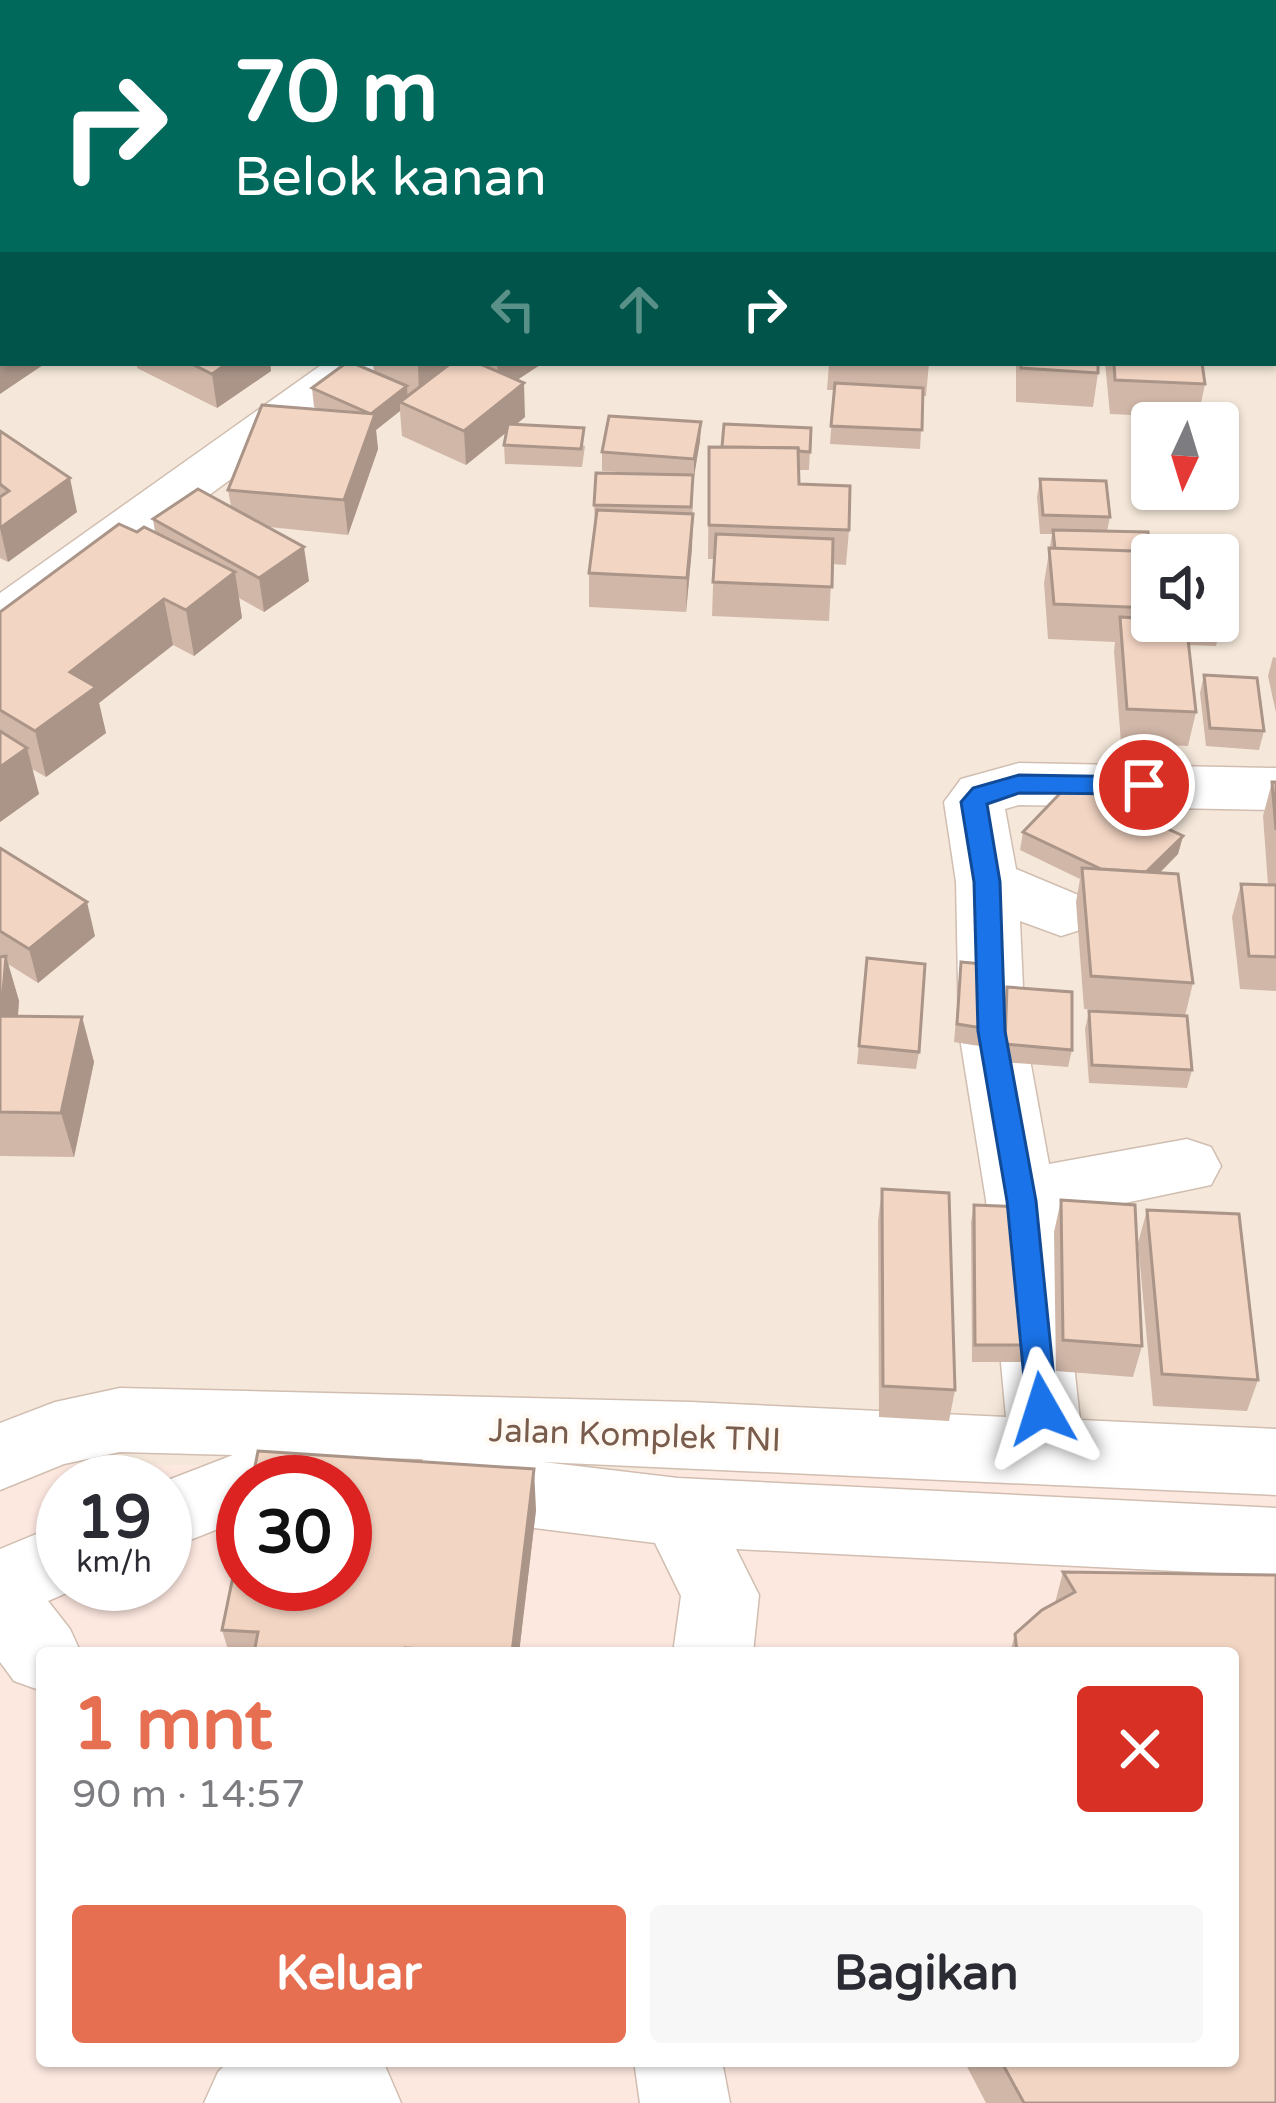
<!DOCTYPE html>
<html lang="id">
<meta charset="utf-8">
<style>
body{margin:0;font-family:"Varela Round",sans-serif;background:#f7f7f7;color:#2b2b33;height:100vh;display:flex;flex-direction:column;font-size:45px;white-space:nowrap}
*{box-sizing:border-box;margin:0}
p{font-size:39px;color:#7c7c81}
.icon{flex:none;width:66px;height:66px;fill:none;stroke:currentColor;stroke-width:2;stroke-linecap:round;stroke-linejoin:round}
.map{position:relative;flex:1;overflow:hidden}
.sheet{position:absolute;left:36px;top:1647px;width:1203px;height:420px;display:flex;flex-direction:column;background:#fff;border-radius:12px;box-shadow:0 3px 9px #0004}
.sheet>*{flex:none}
.guide{position:absolute;left:0px;top:0px;width:1278px;height:366px;box-shadow:0 3px 9px #0004;background:#00695c;color:#fff;overflow:hidden}
.needle{width:78px;rotate:184deg}
.controls{position:absolute;left:1131px;top:402px;display:grid;gap:24px}
.controls a{display:grid;place-items:center;width:108px;height:108px;border-radius:12px;background:#fff;box-shadow:0 3px 9px #0004;font-size:60px}
.speed{position:absolute;left:36px;top:1455px;display:flex;gap:24px;font-size:60px;font-weight:700;text-align:center}
.speed>*{display:grid;place-content:center;width:156px;height:156px;border-radius:50%;background:#fff;box-shadow:0 3px 9px #0004;line-height:1}
.speed small{font-size:30px;font-weight:400}
.speed .limit{border:18px solid #d22;background:#fff;color:#111}
.pin{position:absolute;display:grid;place-items:center;width:102px;height:102px;color:#fff;margin:-51px;border:6px solid #fff;border-radius:50%;box-shadow:0 3px 12px #0007}
.me{position:absolute;width:132px;margin:-66px;rotate:354deg;stroke-linejoin:round;filter:drop-shadow(0 0 9px #0008)}
.turn{display:flex;align-items:center;gap:42px;height:252px;padding:0 36px;font-size:54px}
.turn .icon{width:156px;height:156px;stroke-width:2.5}
.turn b{display:block;font-size:84px;line-height:102px}
.lanes{display:flex;align-items:center;height:114px;padding:0 36px;background:#0003;justify-content:center;gap:60px;direction:ltr}
.lanes .off{opacity:.35}
.round{display:grid;place-items:center;flex:none;width:126px;height:126px;border-radius:12px;background:#f7f7f7}
.headline{display:flex;align-items:center;justify-content:space-between;height:204px;padding:0 36px}
h1{font-size:72px;font-weight:800;line-height:90px;color:#e76f51}
.action{display:flex;gap:24px;margin-top:auto;padding:24px 36px}
.action a{flex:1;height:138px;border-radius:12px;background:#e76f51;color:#fff;font-size:48px;font-weight:800;line-height:138px;text-align:center}
.action a+a{background:#f7f7f7;color:#2b2b33}
.map>svg:first-child{display:block}
</style>
<div class="map">
<svg width="1276" height="2103" viewBox="0 0 1276 2103">
<rect width="100%" height="100%" fill="#fdf6ec"/>
<path fill="#f5e8da" fill-rule="evenodd" d="M 0,0 L 679,3 L 3,3 L 3,363 L 1275,363 L 1276,109 L 1276,1478 L 0,1463 ZM 1152,423 L 1218,423 L 1218,489 L 1152,489 ZM 1152,555 L 1218,555 L 1218,621 L 1152,621 Z"/>
<g fill="#fde8e0" fill-rule="evenodd">
<path d="M 627,0 L 1276,0 L 1276,109 L 1275,3 Z"/>
<path d="M 0,1463 L 1276,1478 L 1276,2103 L 0,2103 ZM 63,1482 L 165,1482 L 165,1584 L 63,1584 ZM 243,1482 L 345,1482 L 345,1584 L 243,1584 ZM 42,1653 L 1233,1653 L 1233,2061 L 42,2061 Z"/>
</g>
<g fill="none" stroke-linecap="round" stroke-linejoin="round">
<defs>
<g id="minor">
<path d="M 169,0 L 215,0 L 217,3 L 171,3 Z"/>
<path d="M 3,237 L 3,268 L 0,269 L 0,238 Z"/>
<path d="M 324,363 L 382,363 L 375,374 L 20,633 L 0,639 L 0,593 Z"/>
<path d="M 1019,763 L 1276,768 L 1276,810 L 1019,805 L 1005,809 L 1016,869 L 1083,897 L 1092,913 L 1083,929 L 1061,936 L 1020,921 L 1025,1032 L 1049,1164 L 1187,1139 L 1211,1147 L 1221,1166 L 1211,1185 L 1058,1217 L 1080,1420 L 1276,1429 L 1276,1495 L 543,1462 L 678,1478 L 1276,1508 L 1276,1576 L 736,1549 L 759,1595 L 753,1653 L 673,1653 L 681,1596 L 655,1543 L 446,1517 L 419,1507 L 408,1484 L 423,1459 L 255,1455 L 270,1461 L 280,1482 L 243,1482 L 243,1519 L 165,1550 L 163,1482 L 233,1455 L 120,1452 L 64,1464 L 0,1490 L 0,1423 L 55,1402 L 120,1388 L 691,1402 L 1006,1417 L 986,1200 L 959,1032 L 956,882 L 944,802 L 961,779 Z"/>
<path d="M 63,1523 L 63,1584 L 87,1584 L 48,1601 L 70,1629 L 81,1653 L 42,1653 L 42,1691 L 14,1681 L 0,1662 L 0,1549 Z"/>
<path d="M 229,2061 L 383,2061 L 401,2103 L 204,2103 L 218,2072 Z"/>
<path d="M 634,2061 L 722,2061 L 730,2103 L 640,2103 Z"/>
</g>
</defs>
<use href="#minor" stroke="#d1beb0" stroke-width="3"/>
<use href="#minor" fill="#fff" fill-rule="evenodd"/>
</g>
<g fill="#d1b7a8">
<path d="M 0,0 L 3,3 L 3,86 L 0,85 Z"/>
<path d="M 137,363 L 270,363 L 271,371 L 217,408 L 137,368 Z"/>
<path d="M 373,363 L 543,363 L 517,380 L 525,417 L 516,425 L 585,446 L 582,467 L 505,464 L 504,445 L 506,433 L 466,465 L 402,436 L 400,411 L 376,430 L 378,449 L 348,535 L 269,527 L 309,581 L 264,612 L 239,598 L 242,618 L 194,656 L 173,645 L 99,703 L 106,733 L 46,777 L 32,769 L 39,794 L 0,822 L 0,612 L 137,532 L 155,532 L 153,519 L 231,506 L 228,490 L 321,410 L 314,407 L 312,388 L 374,372 Z"/>
<path d="M 829,363 L 929,363 L 926,396 L 923,396 L 920,449 L 830,444 L 834,390 L 827,390 Z"/>
<path d="M 1016,363 L 1098,363 L 1098,373 L 1093,407 L 1016,402 Z"/>
<path d="M 1105,363 L 1202,363 L 1205,384 L 1198,418 L 1110,414 Z"/>
<path d="M 701,422 L 700,441 L 693,477 L 692,548 L 686,612 L 589,607 L 589,573 L 595,523 L 594,505 L 654,474 L 602,471 L 602,452 Z"/>
<path d="M 811,428 L 809,470 L 799,470 L 799,484 L 849,530 L 846,565 L 832,564 L 829,621 L 712,616 L 714,559 L 708,559 L 709,447 L 722,447 Z"/>
<path d="M 0,431 L 77,512 L 8,562 L 0,558 Z"/>
<path d="M 1040,479 L 1110,517 L 1107,531 L 1152,555 L 1152,621 L 1218,621 L 1218,568 L 1224,611 L 1216,646 L 1189,645 L 1196,712 L 1188,746 L 1121,743 L 1114,651 L 1115,642 L 1048,639 L 1044,583 L 1052,534 L 1040,534 L 1037,497 Z"/>
<path d="M 1273,657 L 1276,658 L 1276,713 L 1268,676 Z"/>
<path d="M 1204,675 L 1264,731 L 1259,750 L 1206,746 L 1200,693 Z"/>
<path d="M 1272,782 L 1276,782 L 1276,991 L 1240,989 L 1232,917 L 1241,884 L 1268,885 L 1263,816 Z"/>
<path d="M 1023,832 L 1183,836 L 1178,854 L 1160,873 L 1193,983 L 1185,1016 L 1192,1070 L 1187,1088 L 1089,1083 L 1085,1029 L 1089,1011 L 1151,1014 L 1084,1009 L 1076,902 L 1080,879 L 1020,850 Z"/>
<path d="M 0,848 L 95,936 L 38,983 L 8,964 L 19,1001 L 18,1016 L 82,1017 L 94,1062 L 74,1157 L 0,1156 Z"/>
<path d="M 867,958 L 919,1052 L 916,1069 L 857,1064 Z"/>
<path d="M 961,962 L 982,1028 L 979,1046 L 954,1042 Z"/>
<path d="M 1007,987 L 1072,1050 L 1068,1067 L 1002,1062 L 1004,1005 Z"/>
<path d="M 882,1189 L 955,1390 L 949,1421 L 879,1417 L 878,1221 Z"/>
<path d="M 1061,1200 L 1142,1346 L 1133,1377 L 1056,1371 L 1054,1232 Z"/>
<path d="M 974,1205 L 1029,1345 L 1025,1362 L 972,1362 L 971,1222 Z"/>
<path d="M 1147,1210 L 1258,1380 L 1247,1411 L 1153,1406 L 1138,1243 Z"/>
<path d="M 536,1510 L 519,1653 L 229,1653 L 222,1630 Z"/>
<path d="M 1063,1572 L 1276,1575 L 1276,2103 L 986,2103 L 964,2061 L 1233,2061 L 1233,1653 L 1010,1653 L 1015,1634 L 1055,1603 Z"/>
</g>
<g fill="#aa9588">
<path d="M 28,0 L 81,0 L 81,3 L 25,3 Z"/>
<path d="M 3,353 L 3,363 L 46,363 L 0,394 L 0,355 Z"/>
<path d="M 228,363 L 270,363 L 271,371 L 217,408 L 212,374 Z"/>
<path d="M 418,363 L 458,363 L 419,398 Z"/>
<path d="M 497,363 L 543,363 L 499,392 Z"/>
<path d="M 524,383 L 525,417 L 466,465 L 464,431 Z"/>
<path d="M 407,386 L 408,404 L 400,402 L 400,411 L 376,430 L 378,449 L 348,535 L 344,500 L 371,414 Z"/>
<path d="M 701,422 L 700,441 L 694,477 L 694,459 Z"/>
<path d="M 70,478 L 77,512 L 8,562 L 0,528 Z"/>
<path d="M 693,514 L 692,548 L 686,612 L 687,578 Z"/>
<path d="M 304,547 L 309,581 L 264,612 L 259,578 Z"/>
<path d="M 235,572 L 242,618 L 194,656 L 186,610 Z"/>
<path d="M 164,599 L 173,645 L 99,703 L 106,733 L 46,777 L 35,731 L 70,672 Z"/>
<path d="M 27,748 L 39,794 L 0,822 L 0,767 Z"/>
<path d="M 1183,836 L 1178,854 L 1129,903 L 1133,885 Z"/>
<path d="M 87,902 L 95,936 L 38,983 L 29,949 Z"/>
<path d="M 6,956 L 19,1001 L 14,1060 L 1,1016 Z"/>
<path d="M 82,1017 L 94,1062 L 74,1157 L 61,1113 Z"/>
<path d="M 534,1469 L 536,1510 L 519,1653 L 512,1653 Z"/>
</g>
<g fill="#f3d5c3" stroke="#aa9588" stroke-width="3">
<path d="M 0,0 L 28,0 L 24,2 L 26,3 L 3,3 L 3,46 L 0,45 Z"/>
<path d="M 298,0 L 328,0 L 326,3 L 295,3 Z"/>
<path d="M 1206,0 L 1276,0 L 1276,62 L 1275,3 L 1203,3 Z"/>
<path d="M 3,258 L 3,353 L 0,355 L 0,260 Z"/>
<path d="M 190,363 L 228,363 L 212,374 Z"/>
<path d="M 346,363 L 353,363 L 407,386 L 371,414 L 312,388 Z"/>
<path d="M 451,363 L 478,363 L 524,383 L 464,431 L 400,402 Z"/>
<path d="M 1021,363 L 1098,363 L 1098,373 L 1021,368 Z"/>
<path d="M 1114,363 L 1202,363 L 1205,384 L 1115,380 Z"/>
<path d="M 835,383 L 923,388 L 922,430 L 831,426 Z"/>
<path d="M 262,405 L 375,414 L 344,500 L 228,490 Z"/>
<path d="M 609,416 L 701,422 L 694,459 L 602,452 Z"/>
<path d="M 508,424 L 584,428 L 581,449 L 504,445 Z"/>
<path d="M 724,424 L 811,428 L 810,452 L 799,451 L 798,448 L 722,447 Z"/>
<path d="M 0,431 L 70,478 L 0,528 L 0,497 L 9,491 L 0,484 Z"/>
<path d="M 709,447 L 798,448 L 799,484 L 850,486 L 849,530 L 709,525 Z"/>
<path d="M 596,473 L 693,475 L 691,507 L 594,505 Z"/>
<path d="M 1040,479 L 1106,481 L 1110,517 L 1043,515 Z"/>
<path d="M 198,489 L 304,547 L 259,578 L 153,519 Z"/>
<path d="M 597,510 L 693,514 L 687,578 L 589,573 Z"/>
<path d="M 119,524 L 137,532 L 144,527 L 235,572 L 186,610 L 164,599 L 70,672 L 96,687 L 35,731 L 0,710 L 0,612 Z"/>
<path d="M 1053,530 L 1148,532 L 1149,552 L 1055,549 Z"/>
<path d="M 716,534 L 833,539 L 832,587 L 713,582 Z"/>
<path d="M 1049,548 L 1216,554 L 1216,555 L 1152,555 L 1152,608 L 1054,604 Z"/>
<path d="M 1218,568 L 1224,611 L 1218,611 Z"/>
<path d="M 1120,617 L 1152,619 L 1152,621 L 1186,621 L 1196,712 L 1127,709 Z"/>
<path d="M 1204,675 L 1257,678 L 1264,731 L 1210,728 Z"/>
<path d="M 0,731 L 27,748 L 0,767 Z"/>
<path d="M 1272,782 L 1276,782 L 1276,830 Z"/>
<path d="M 1070,783 L 1183,836 L 1146,872 L 1101,869 L 1023,832 Z"/>
<path d="M 0,848 L 87,902 L 29,949 L 0,931 Z"/>
<path d="M 1082,868 L 1178,874 L 1193,983 L 1091,976 Z"/>
<path d="M 1241,884 L 1276,885 L 1276,957 L 1249,956 Z"/>
<path d="M 6,956 L 1,1016 L 82,1017 L 61,1113 L 0,1112 L 0,957 Z"/>
<path d="M 867,958 L 925,964 L 919,1052 L 859,1046 Z"/>
<path d="M 961,962 L 984,964 L 982,1028 L 957,1024 Z"/>
<path d="M 1007,987 L 1072,992 L 1072,1050 L 1005,1044 Z"/>
<path d="M 1089,1011 L 1187,1016 L 1192,1070 L 1092,1065 Z"/>
<path d="M 882,1189 L 949,1193 L 955,1390 L 883,1386 Z"/>
<path d="M 1061,1200 L 1135,1205 L 1142,1346 L 1063,1340 Z"/>
<path d="M 974,1205 L 1024,1207 L 1029,1345 L 975,1345 Z"/>
<path d="M 1147,1210 L 1239,1214 L 1258,1380 L 1162,1374 Z"/>
<path d="M 258,1451 L 534,1469 L 512,1653 L 405,1648 L 404,1653 L 254,1653 L 258,1632 L 222,1630 L 243,1528 L 243,1584 L 345,1584 L 345,1482 L 252,1482 Z"/>
<path d="M 1063,1572 L 1276,1575 L 1276,2103 L 1024,2103 L 1001,2061 L 1233,2061 L 1233,1653 L 1017,1653 L 1015,1634 L 1042,1610 L 1075,1592 Z"/>
</g>
<path fill="#1a73e8" stroke="#114b97" stroke-width="3" d="M 1019,775 L 1144,777 L 1156,785 L 1144,794 L 1019,793 L 987,804 L 1000,882 L 1005,1031 L 1036,1201 L 1057,1409 L 1053,1418 L 1042,1422 L 1031,1418 L 1027,1409 L 1007,1201 L 978,1031 L 974,882 L 961,802 L 973,788 Z"/>
<g text-anchor="middle" stroke-width="9" stroke-linejoin="round" paint-order="stroke">
<g font-size="33" fill="#7a5c4d" stroke="#fffaf3">
<text transform="translate(635 1434) rotate(2)" y="12">Jalan Komplek TNI</text>
</g>
</g>
</svg>
<div class="controls">
<a><svg class="needle" viewBox="-14 -14 28 28"><path d="M0-13l5 13h-10z" fill="#e53935"/><path d="M0 13l5-13h-10z" fill="#7c7c81"/></svg></a>
<a><svg class="icon" aria-label="sound" viewBox="0 0 24 24"><path d="M4 9h4l5-4v14l-5-4H4zM17 9q2 3 0 6"/></svg></a>
</div>
<div class="speed"><div>19<small>km/h</small></div><div class="limit">30</div></div>
<div class="pin" style="left:1144px;top:785px;background:#d93025"><svg class="icon" aria-label="arrive" viewBox="0 0 24 24"><path d="M6 21V4h12l-3 4 3 4H6"/></svg></div>
<svg class="me" style="left:1042px;top:1409px" viewBox="-20 -20 40 40"><path d="M0-17L14 15 0 8-14 15z" fill="#1a73e8" stroke="#fff" stroke-width="4"/></svg>
<div class="guide">
<div class="turn"><svg class="icon" aria-label="right" viewBox="0 0 24 24"><path d="M7 20v-9h11M14 6l5 5-5 5"/></svg><div><b>70 m</b>Belok kanan</div></div>
<div class="lanes"><svg class="icon off" aria-label="left" viewBox="0 0 24 24"><path d="M17 20v-9H6M10 6l-5 5 5 5"/></svg><svg class="icon off" aria-label="ahead" viewBox="0 0 24 24"><path d="M12 20V5M6 11l6-6 6 6"/></svg><svg class="icon" aria-label="right" viewBox="0 0 24 24"><path d="M7 20v-9h11M14 6l5 5-5 5"/></svg></div>
</div>
<section class="sheet">
<div class="headline"><div><h1>1 mnt</h1><p>90 m · 14:57</p></div><a class="round" style="background:#d93025;color:#fff"><svg class="icon" aria-label="close" viewBox="0 0 24 24"><path d="M6 6l12 12M18 6L6 18"/></svg></a></div>
<div class="action"><a>Keluar</a><a>Bagikan</a></div>
</section>
</div>
